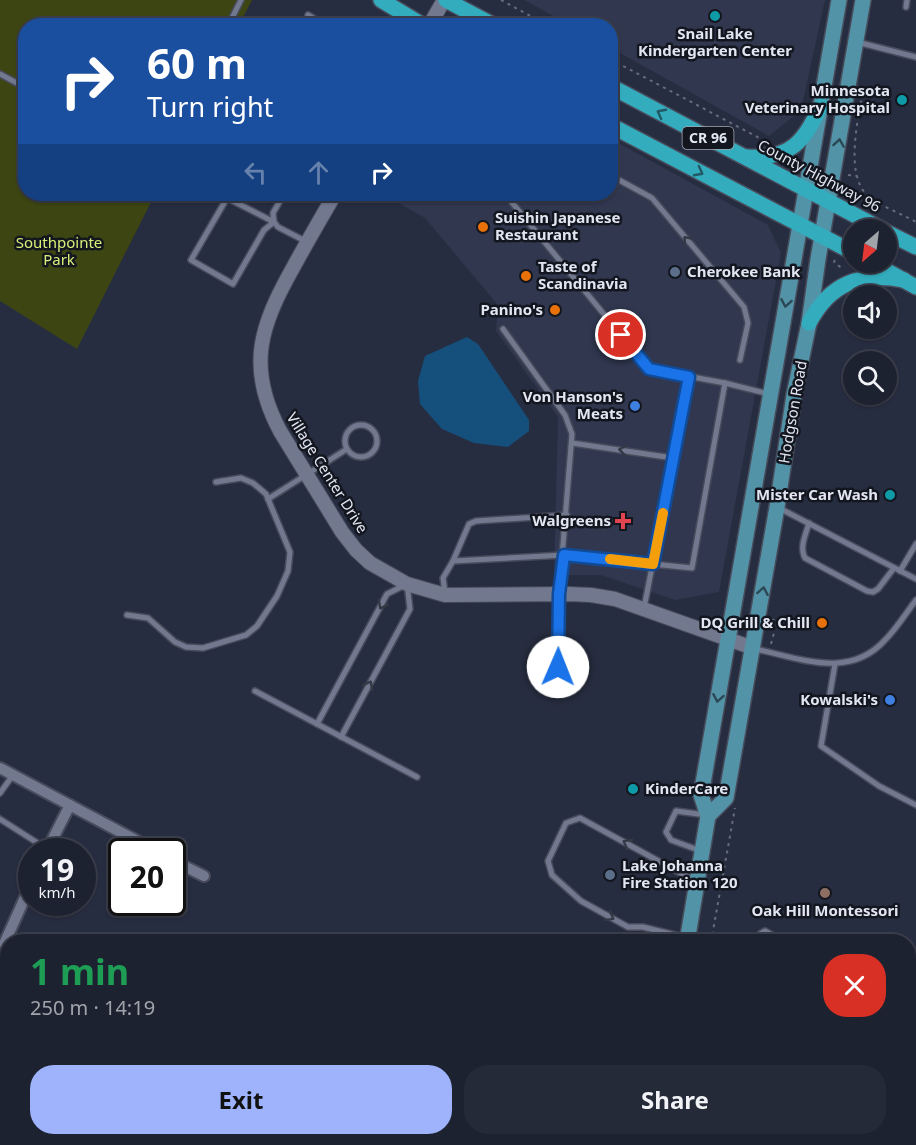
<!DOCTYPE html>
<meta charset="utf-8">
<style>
body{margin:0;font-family:"Noto Sans",sans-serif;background:#252a38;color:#f1f3f6;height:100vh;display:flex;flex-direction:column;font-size:22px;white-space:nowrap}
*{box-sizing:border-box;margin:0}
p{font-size:20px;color:#a0a4ab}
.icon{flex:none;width:33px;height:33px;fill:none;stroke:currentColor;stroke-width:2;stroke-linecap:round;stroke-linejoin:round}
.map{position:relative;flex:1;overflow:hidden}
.details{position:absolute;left:0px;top:934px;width:916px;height:212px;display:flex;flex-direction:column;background:#1d2230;border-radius:24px 24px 0 0;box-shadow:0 2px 4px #0004,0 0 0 2px #3b3f4c}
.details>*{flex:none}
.top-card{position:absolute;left:18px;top:18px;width:600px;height:183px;border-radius:24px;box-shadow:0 2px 4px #0004,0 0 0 2px #3b3f4c;background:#1a4fa0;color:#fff;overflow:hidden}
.needle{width:39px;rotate:208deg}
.tools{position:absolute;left:843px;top:219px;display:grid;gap:12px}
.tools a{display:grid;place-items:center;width:54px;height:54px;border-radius:50%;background:#1d2230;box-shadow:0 2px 4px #0004,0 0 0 2px #3b3f4c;font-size:30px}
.speed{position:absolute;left:18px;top:838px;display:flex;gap:12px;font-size:30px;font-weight:700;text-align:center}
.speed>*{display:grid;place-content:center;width:78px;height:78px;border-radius:50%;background:#1d2230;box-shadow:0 2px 4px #0004,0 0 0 2px #3b3f4c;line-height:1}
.speed small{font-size:15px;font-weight:400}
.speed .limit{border:3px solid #111;border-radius:9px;background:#fff;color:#111}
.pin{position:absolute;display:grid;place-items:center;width:51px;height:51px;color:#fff;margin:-26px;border:3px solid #fff;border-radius:50%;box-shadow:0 2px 6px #0007}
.me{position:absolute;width:66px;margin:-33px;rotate:1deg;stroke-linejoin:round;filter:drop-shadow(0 0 4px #0008)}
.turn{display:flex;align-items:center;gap:21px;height:126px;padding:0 30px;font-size:27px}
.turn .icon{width:78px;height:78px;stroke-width:2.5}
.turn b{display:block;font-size:42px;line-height:51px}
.lanes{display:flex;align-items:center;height:57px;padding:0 30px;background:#0003;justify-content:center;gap:30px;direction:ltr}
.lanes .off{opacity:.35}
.round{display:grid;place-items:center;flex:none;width:63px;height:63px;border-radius:24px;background:#252a38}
.head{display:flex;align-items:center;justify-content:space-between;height:102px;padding:0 30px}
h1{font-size:36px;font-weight:700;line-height:45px;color:#1e9e55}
.primary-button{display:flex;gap:12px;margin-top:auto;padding:12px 30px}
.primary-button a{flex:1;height:69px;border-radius:24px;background:#9fb3fd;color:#111;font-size:24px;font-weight:700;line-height:69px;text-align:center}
.primary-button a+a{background:#252a38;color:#f1f3f6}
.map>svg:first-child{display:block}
</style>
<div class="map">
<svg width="916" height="1145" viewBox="0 0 916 1145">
<rect width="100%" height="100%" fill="#272d40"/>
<g fill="#30374f">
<path d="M 524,0 L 825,0 L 801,110 L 769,136 L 611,48 L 610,26 L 570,25 Z"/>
<path d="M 611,139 L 768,225 L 781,253 L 719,592 L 675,600 L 601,575 L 554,575 L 558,417 L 496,331 L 498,305 L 425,218 L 383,194 L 610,194 Z"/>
</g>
<path fill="#3d4512" d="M 0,0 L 252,0 L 239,25 L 26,26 L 26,194 L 155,194 L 77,349 L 0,301 Z"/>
<path fill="#15507c" d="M 467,337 L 478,344 L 529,420 L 529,431 L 508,447 L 474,443 L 442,429 L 420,404 L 418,381 L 425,356 Z"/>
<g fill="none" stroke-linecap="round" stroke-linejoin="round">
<defs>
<g id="service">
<path d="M 906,7 L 907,0"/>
<path d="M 308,15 L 326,26"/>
<path d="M 228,26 L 241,0"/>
<path d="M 857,42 L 916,57"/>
<path d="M 0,74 L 26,88"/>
<path d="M 610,175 L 652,198 L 744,307 L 748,323 L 740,360"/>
<path d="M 284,194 L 273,213 L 274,222 L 278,227 L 307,242"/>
<path d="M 505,194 L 649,369 L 725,383 L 769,394"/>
<path d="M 227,198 L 274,222 L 264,230 L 233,284 L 191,260 Z"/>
<path d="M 503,329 L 565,415 L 572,434 L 559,594 L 558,667 L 562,673"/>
<circle cx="361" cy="441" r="16"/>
<path d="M 572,443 L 673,458"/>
<path d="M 268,499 L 347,449"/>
<path d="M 779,508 L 916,579"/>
<path d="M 809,523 C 806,534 799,547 805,558 L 867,591 L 873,592 L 878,589 L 894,568"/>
<path d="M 453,561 L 469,524 L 476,521 L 567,515"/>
<path d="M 900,571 L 916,544"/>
<path d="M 445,593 L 443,578 L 453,561 L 564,555 L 692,568 L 725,383"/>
<path d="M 644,608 L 689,377"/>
<path d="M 127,615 L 148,618 L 175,642 L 186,647 L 203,648 L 246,635 L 257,626 L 277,596 L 288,571 L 290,552 L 266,494 L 253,483 L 241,478 L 216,482"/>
<path d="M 755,649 C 800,658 849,680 885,640 C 897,628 906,613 916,600"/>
<path d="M 835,664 L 821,746 L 879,786 L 916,805"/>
<path d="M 255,691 L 417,777"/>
<path d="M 317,724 L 387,594 L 407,584 L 410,609 L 341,737"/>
<path d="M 0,793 L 13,775"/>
<path d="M 0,819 L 47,849"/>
<path d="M 701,851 L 671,840 L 666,832 L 676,811 L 706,815"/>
<path d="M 687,938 L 643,927 L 628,927 L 581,901 L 552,875 L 548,861 L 566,823 L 580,818 L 695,881"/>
<path d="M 755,942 L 760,934 L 765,931 L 784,942"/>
<path d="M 11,1145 L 13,1138"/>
</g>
<g id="minor">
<path d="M 0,768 L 158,852"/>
<path d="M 46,852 L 70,805"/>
<path d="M 172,860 L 204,876"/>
<path d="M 0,953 L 32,882"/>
<path d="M 0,1121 L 8,1123"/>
<path d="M 78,1138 L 84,1140"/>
<path d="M 568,1138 L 573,1145"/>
</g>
<g id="tertiary">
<path d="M 429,26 L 444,0"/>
<path d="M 335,194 C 321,218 307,242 294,266 C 260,326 246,367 280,431 L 342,532 L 356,550 L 370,563 L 407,584 L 445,595 L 569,594 L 591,595 L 615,599 L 753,648"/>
</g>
<g id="secondary">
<path d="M 708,816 L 726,798 L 777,507 L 794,395 L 809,323 L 818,259 L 863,0"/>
<path d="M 687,942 L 708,816 L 701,795 L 839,0"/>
<path d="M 661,1145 L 661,1138"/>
</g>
<g id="primary">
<path d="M 381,0 L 424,26"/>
<path d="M 446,0 L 495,26"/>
<path d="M 610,86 L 883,230"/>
<path d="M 610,125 L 854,253"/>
<path d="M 747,157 C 792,159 803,142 821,106"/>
<path d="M 886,232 L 916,247"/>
<path d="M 871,262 L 916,287"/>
<path d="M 809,323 C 830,283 860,272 904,280"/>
</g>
</defs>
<use href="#service" stroke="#474b5b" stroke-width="8"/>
<use href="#minor" stroke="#474b5b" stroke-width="14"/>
<use href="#tertiary" stroke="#474b5b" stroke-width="16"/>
<use href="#secondary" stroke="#474b5b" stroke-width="18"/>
<use href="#primary" stroke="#474b5b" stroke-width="18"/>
<g stroke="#676c7d" stroke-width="2" stroke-dasharray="3 4.5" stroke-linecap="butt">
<path d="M 501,0 L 549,26"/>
<path d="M 610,59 L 765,141"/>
<path d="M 864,86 C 859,114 844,173 867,195 C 878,205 902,214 916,222"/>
<path d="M 848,175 L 857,176"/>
<path d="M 201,194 L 214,201"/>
<path d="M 864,204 L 869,196"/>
<path d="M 835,260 L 834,262 L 844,270"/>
<path d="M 771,644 L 774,633 L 773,615"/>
<path d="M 711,942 L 735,808"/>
<path d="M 687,1145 L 688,1138"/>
</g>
<use href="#service" stroke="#72798f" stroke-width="5"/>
<use href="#minor" stroke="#72798f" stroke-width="10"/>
<use href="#tertiary" stroke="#72798f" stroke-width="14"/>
<use href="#secondary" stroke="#5293a7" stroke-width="15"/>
<use href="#primary" stroke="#33adbe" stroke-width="15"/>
</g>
<defs><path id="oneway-chevron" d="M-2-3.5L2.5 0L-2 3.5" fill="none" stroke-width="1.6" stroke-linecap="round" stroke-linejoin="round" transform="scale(1.5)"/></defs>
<g stroke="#215a66">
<use href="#oneway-chevron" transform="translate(661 113) rotate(-152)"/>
<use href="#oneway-chevron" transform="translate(699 172) rotate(28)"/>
</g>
<g stroke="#2c4855">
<use href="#oneway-chevron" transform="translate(839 143) rotate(-81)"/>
<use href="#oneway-chevron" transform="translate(786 303) rotate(100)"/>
<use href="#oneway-chevron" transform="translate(763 591) rotate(-80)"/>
<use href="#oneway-chevron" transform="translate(718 698) rotate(100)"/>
</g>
<g stroke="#343946">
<use href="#oneway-chevron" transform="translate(687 240) rotate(-130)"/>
<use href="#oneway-chevron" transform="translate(623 450) rotate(-171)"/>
<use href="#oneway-chevron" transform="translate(382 605) rotate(118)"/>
<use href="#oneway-chevron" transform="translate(369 685) rotate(-62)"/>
<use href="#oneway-chevron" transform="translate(627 843) rotate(-151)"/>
<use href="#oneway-chevron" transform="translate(610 917) rotate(29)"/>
</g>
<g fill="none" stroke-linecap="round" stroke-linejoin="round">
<defs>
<path id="route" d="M 558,667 L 559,594 L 564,555 L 653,564 L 685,397 L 689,377 L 649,369 L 621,335"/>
</defs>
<use href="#route" stroke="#114b97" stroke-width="15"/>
<use href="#route" stroke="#1a73e8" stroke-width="10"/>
<path stroke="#f59e0b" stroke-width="10" d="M 610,559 L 653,564 L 663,513"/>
</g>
<g fill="#0f9aa8" stroke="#13161e" stroke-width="2">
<circle cx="715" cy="16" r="6"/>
<circle cx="902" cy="100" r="6"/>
<circle cx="890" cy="495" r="6"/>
<circle cx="633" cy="789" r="6"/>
</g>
<g fill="#e8710a" stroke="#13161e" stroke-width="2">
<circle cx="483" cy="227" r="6"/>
<circle cx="526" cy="276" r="6"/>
<circle cx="555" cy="310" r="6"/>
<circle cx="822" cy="623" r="6"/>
</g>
<g fill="#5c6f8a" stroke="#13161e" stroke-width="2">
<circle cx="675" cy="272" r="6"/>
<circle cx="610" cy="875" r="6"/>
</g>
<g fill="#3f7fe0" stroke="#13161e" stroke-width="2">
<circle cx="635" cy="406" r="6"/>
<circle cx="890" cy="700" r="6"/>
</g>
<path fill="#e0444e" stroke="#13161e" stroke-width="2" d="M620 512h6v6h6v6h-6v6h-6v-6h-6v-6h6z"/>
<circle fill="#8d6e63" stroke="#13161e" stroke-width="2" cx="825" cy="893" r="6"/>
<g text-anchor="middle" stroke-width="5" stroke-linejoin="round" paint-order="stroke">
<rect fill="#13161e" stroke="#a4a8b2" stroke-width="1.5" x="682.5" y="127" width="51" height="22" rx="4.5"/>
<g font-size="14" font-weight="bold" fill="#e2e6f2">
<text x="708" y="143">CR 96</text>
</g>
<g font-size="15" font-weight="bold" fill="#e2e6f2" stroke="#13161e" text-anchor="end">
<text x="715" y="39" text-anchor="middle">Snail Lake<tspan x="715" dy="17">Kindergarten Center</tspan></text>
<text x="890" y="96">Minnesota<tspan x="890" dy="17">Veterinary Hospital</tspan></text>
<text x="495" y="223" text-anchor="start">Suishin Japanese<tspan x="495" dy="17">Restaurant</tspan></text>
<text x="538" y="272" text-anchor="start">Taste of<tspan x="538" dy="17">Scandinavia</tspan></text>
<text x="687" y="277" text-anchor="start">Cherokee Bank</text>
<text x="543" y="315">Panino's</text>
<text x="623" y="402">Von Hanson's<tspan x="623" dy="17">Meats</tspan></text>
<text x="878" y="500">Mister Car Wash</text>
<text x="611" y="526">Walgreens</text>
<text x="810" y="628">DQ Grill &amp; Chill</text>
<text x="878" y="705">Kowalski's</text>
<text x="645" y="794" text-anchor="start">KinderCare</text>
<text x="622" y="871" text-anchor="start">Lake Johanna<tspan x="622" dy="17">Fire Station 120</tspan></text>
<text x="825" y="916" text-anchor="middle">Oak Hill Montessori</text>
</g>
<g font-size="15" fill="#e2e6f2" stroke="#13161e">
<text transform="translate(819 176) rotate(28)" y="5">County Highway 96</text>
<text transform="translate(793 412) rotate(-80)" y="5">Hodgson Road</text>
<text transform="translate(327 473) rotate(58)" y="5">Village Center Drive</text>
</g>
<g font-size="15" fill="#d9ef78" stroke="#13161e">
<text x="59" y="248">Southpointe<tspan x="59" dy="17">Park</tspan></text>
</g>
</g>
</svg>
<div class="tools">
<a><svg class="needle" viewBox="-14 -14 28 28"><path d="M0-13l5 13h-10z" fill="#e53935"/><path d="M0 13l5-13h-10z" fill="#a0a4ab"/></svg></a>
<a><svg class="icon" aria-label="sound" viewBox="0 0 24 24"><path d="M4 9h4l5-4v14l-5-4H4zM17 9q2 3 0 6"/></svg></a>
<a><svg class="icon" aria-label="search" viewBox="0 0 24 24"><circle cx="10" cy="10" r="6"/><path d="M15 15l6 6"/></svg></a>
</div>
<div class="speed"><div>19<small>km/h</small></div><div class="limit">20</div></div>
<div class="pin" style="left:621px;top:335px;background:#d93025"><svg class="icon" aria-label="arrive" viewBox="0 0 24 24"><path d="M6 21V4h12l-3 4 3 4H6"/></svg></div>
<svg class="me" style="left:558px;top:667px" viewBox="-20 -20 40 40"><circle r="19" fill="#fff"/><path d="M0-13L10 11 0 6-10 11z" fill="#1a73e8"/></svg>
<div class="top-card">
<div class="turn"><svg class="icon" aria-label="right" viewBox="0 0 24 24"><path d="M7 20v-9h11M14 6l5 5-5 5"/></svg><div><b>60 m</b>Turn right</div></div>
<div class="lanes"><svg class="icon off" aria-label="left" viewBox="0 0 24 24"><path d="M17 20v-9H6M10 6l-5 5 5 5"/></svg><svg class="icon off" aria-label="ahead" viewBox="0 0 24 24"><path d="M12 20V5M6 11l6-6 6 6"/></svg><svg class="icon" aria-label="right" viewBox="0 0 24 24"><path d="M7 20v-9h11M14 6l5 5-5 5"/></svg></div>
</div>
<section class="details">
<div class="head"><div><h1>1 min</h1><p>250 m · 14:19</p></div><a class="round" style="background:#d93025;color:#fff"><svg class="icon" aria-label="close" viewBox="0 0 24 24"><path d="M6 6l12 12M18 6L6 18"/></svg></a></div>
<div class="primary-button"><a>Exit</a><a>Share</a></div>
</section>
</div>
